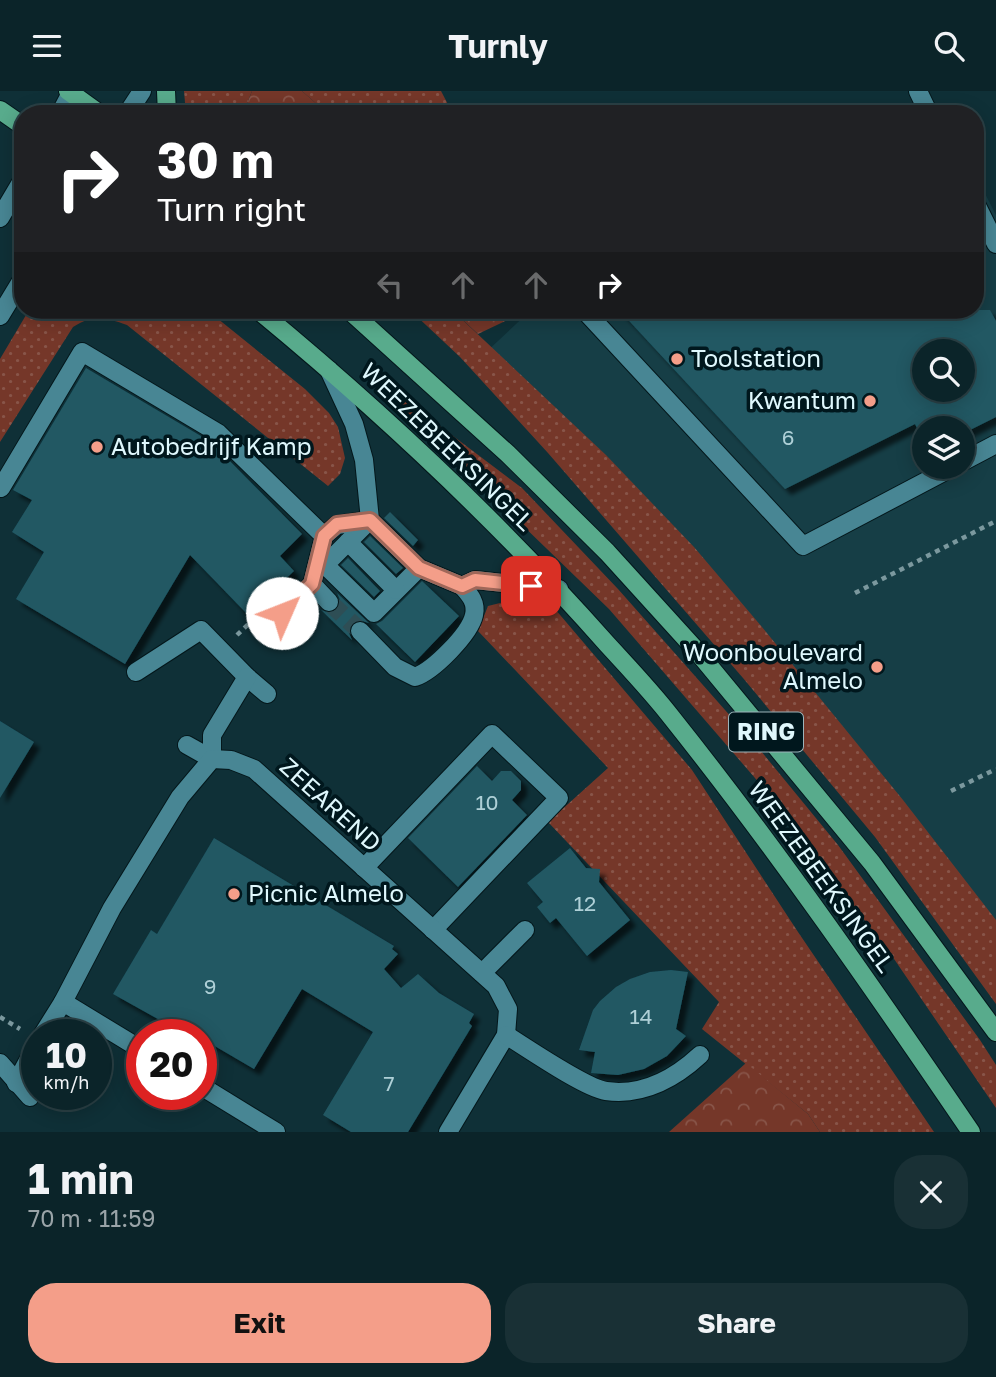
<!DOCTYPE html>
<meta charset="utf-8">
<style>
body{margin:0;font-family:"Golos Text",sans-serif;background:#193035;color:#f1f3f6;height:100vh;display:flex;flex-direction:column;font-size:26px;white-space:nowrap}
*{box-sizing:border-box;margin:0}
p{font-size:23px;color:#9aa4a8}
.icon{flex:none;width:38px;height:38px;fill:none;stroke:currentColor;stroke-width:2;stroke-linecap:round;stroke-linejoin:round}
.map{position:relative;height:1041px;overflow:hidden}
.side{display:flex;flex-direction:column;background:#0b2429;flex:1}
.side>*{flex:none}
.top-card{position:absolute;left:14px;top:14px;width:970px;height:214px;border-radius:28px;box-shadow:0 4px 18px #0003,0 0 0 2px #2b4146;background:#202124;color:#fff;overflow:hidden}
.fabs{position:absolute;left:912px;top:248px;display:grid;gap:14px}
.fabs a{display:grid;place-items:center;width:63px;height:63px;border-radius:50%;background:#0b2429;box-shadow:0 4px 18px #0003,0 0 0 2px #2b4146;font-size:35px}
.speed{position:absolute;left:21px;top:928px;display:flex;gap:14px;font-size:35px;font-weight:700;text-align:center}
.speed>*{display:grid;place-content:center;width:91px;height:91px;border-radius:50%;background:#0b2429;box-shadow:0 4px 18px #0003,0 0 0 2px #2b4146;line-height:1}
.speed small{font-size:18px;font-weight:400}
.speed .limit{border:10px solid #d22;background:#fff;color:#111}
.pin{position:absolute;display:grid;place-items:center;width:60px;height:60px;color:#fff;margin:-30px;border-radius:14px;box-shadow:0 4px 10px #0006}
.me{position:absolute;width:77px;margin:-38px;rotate:46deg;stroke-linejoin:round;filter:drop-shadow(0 0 5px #0008)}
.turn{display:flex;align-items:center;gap:24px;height:147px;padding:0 28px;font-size:32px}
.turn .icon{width:91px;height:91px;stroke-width:2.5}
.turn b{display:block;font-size:49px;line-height:60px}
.lanes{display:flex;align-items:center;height:66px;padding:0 28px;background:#0003;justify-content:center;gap:35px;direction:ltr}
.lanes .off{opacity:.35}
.round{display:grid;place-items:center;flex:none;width:74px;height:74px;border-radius:28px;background:#193035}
.headline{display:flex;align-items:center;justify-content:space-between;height:119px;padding:0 28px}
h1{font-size:42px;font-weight:700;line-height:52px}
.cta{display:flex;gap:14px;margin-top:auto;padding:14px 28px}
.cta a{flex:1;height:80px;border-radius:28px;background:#f49e89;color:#111;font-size:28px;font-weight:700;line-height:80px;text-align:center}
.cta a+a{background:#193035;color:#f1f3f6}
header{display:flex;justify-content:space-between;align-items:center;height:91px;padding:0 28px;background:#0b2429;font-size:32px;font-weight:700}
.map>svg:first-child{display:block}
</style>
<header><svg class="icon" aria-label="menu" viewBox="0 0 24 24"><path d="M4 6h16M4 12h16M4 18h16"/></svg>Turnly<svg class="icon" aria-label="search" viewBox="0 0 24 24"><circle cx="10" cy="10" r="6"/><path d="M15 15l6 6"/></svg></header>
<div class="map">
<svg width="996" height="1041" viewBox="0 0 996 1041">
<defs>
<pattern id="grass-dots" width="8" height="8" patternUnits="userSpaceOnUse" patternTransform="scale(1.75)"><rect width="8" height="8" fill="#753729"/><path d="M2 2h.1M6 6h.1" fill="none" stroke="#885549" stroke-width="1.8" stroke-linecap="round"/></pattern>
<pattern id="forest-crowns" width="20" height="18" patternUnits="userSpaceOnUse" patternTransform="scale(1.75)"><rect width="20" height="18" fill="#753729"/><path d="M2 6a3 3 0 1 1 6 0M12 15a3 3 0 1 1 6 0" fill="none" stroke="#885549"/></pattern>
<filter id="shadow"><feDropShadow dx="6" dy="6" stdDeviation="2" flood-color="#0009"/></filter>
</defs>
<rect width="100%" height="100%" fill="#0f3037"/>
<path fill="#163e46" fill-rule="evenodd" d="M 975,83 L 996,124 L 996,867 L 483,264 L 531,219 L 975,219 ZM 924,261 L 962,261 L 962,299 L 924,299 ZM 924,338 L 962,338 L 962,376 L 924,376 Z"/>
<g fill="url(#grass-dots)">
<path d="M 184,0 L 252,0 L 243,23 L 186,23 Z"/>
<path d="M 302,0 L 441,0 L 453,23 L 328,23 Z"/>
<path d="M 29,219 L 207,219 L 305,298 L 329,322 L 338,336 L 345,367 L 340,383 L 328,395 L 127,234 C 103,226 95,223 73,236 L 0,351 L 0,268 Z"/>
<path d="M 410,219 L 452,219 L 606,364 L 694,456 L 762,536 L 903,709 L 996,829 L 996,913 L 875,746 L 743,587 L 548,362 L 460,266 Z"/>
<path d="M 404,308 L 522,397 L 618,498 L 756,654 L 838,754 L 980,949 L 996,974 L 996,1017 L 892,865 L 761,694 L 609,518 L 397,313 Z"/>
<path d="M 508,510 L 532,512 L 555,518 L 692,679 L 798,841 L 934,1041 L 820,1041 L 808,1023 L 702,938 L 719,911 L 548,731 L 608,677 L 478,540 L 488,515 Z"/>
</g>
<g fill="url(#forest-crowns)">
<path d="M 252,0 L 302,0 L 328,23 L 243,23 Z"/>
<path d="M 452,219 L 528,219 L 478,243 Z"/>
<path d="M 746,972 L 808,1023 L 820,1041 L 669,1041 Z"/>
</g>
<g fill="#205864" fill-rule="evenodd" filter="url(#shadow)">
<path d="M 619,219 L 990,219 L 996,230 L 996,326 L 962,343 L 962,338 L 924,338 L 924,351 L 915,333 L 785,398 ZM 924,261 L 962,261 L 962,299 L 924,299 Z"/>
<path d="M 86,277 L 211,351 L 302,443 L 280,465 L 294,480 L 248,524 L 190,464 L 125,573 L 16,508 L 44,461 L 12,441 L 32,409 L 13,399 Z"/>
<path d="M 390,421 L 418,449 L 413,455 L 384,427 Z"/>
<path d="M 370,445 L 403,477 L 396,483 L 364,451 Z"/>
<path d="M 348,467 L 380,500 L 374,506 L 341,474 Z"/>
<path d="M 422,490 L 459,525 L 415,571 L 376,533 L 382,530 Z"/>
<path d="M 337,502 L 369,532 L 358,529 L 352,532 L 349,542 L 352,549 L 321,519 L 331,522 L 337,519 L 340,509 Z"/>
<path d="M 0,630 L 34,651 L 0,707 Z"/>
<path d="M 477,675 L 492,690 L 501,680 L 511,680 L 521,690 L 521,699 L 512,709 L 527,724 L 458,796 L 408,747 Z"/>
<path d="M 214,747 L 394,855 L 392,858 L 398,863 L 384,878 L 401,897 L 418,883 L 439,902 L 474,923 L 469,932 L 472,935 L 408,1041 L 351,1041 L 323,1024 L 373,941 L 302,898 L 254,978 L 201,947 L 201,943 L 195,943 L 168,927 L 165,932 L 113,903 L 151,839 L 157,843 Z"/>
<path d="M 570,757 L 586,777 L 600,778 L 599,791 L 630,829 L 587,865 L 556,827 L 550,832 L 537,816 L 543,811 L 527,792 Z"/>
<path d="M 671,879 L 688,881 L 676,938 L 686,945 L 667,965 L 644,978 L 618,984 L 591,982 L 595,961 L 579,959 L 593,919 L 600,910 L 616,896 L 630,888 L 650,881 Z"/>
</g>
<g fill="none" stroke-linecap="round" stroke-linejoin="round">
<path stroke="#2e4e55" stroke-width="18" stroke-dasharray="18 9" stroke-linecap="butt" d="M 329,511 L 360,540"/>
<defs>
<g id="minor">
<path d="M 918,0 L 929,23"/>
<path d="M 60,23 L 72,0"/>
<path d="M 127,23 L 142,0"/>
<path d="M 975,111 L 996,153"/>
<path d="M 0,127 L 23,88"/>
<path d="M 584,219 L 803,455 L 953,376"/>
<path d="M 0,225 L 23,187"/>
<path d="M 329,279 L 354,333 L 364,369 L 370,429 L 419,477 L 462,495 L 475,489 L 559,498"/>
<path d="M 962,371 L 996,353"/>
<path d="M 1,397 L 82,261 L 218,342 L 324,445"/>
<path d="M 370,429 L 325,474 L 374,522 L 419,477"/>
<path d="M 348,451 L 396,499"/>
<path d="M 329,511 L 312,493 L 324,445 L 337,434 L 370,429"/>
<path d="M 282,522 L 312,493"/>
<path d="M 360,540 L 395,576 L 415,586 C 433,580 470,543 474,524 C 477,511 469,503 462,495"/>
<path d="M 136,581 L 201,539 L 247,586 L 267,603"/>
<path d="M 187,654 L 212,668 L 212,644 L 247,586"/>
<path d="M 364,777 L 492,643 L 559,707 L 433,839"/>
<path d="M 482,882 L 525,839"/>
<path d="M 63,911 L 142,959"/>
<path d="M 43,943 L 63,911 L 112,817 L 180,706 L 212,668 L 231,669 L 254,678 L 496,895 L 508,918 L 506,944 L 448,1041"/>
<path d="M 506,944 C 527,957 585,997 606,1000 C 642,1005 674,988 700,964"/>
<path d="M 0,972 L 30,1006"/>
<path d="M 16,992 L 37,953"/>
<path d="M 201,995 L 276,1041"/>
</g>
<g id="major">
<path d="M 68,0 L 100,23"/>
<path d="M 166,0 L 167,23"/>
<path d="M 0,19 L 23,35"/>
<path d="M 258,219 C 383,322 500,432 607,553 C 629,577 652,601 672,627 C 778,760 875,900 971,1041"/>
<path d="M 349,219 L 508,363 L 607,461 L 696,559 L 872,772 L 996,941"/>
</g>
</defs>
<use href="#minor" stroke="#04171b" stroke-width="20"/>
<use href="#major" stroke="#04171b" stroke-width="20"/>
<g stroke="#7b989e" stroke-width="4.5" stroke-dasharray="5 5" stroke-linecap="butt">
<path d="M 855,502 L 996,430"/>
<path d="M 237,544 L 261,521"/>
<path d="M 951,700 L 996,678"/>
<path d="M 0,926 L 20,938"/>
</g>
<use href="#minor" stroke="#488694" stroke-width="18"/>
<use href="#major" stroke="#58ab8c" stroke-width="18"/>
</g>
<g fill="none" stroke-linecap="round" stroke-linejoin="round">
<defs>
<path id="route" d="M 282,522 L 312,493 L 324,445 L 337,433 L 370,429 L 419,477 L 462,495 L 475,489 L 531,495"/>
</defs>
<use href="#route" stroke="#9f6759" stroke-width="18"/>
<use href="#route" stroke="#f49e89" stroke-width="12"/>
</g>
<g fill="#f49e89" stroke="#00171d" stroke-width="2.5">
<circle cx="677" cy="268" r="7"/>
<circle cx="870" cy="310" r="7"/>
<circle cx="97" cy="356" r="7"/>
<circle cx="877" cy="576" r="7"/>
<circle cx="234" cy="803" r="7"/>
</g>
<g text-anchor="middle" stroke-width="7" stroke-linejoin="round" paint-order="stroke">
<g font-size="21" fill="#afd0d7">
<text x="788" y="354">6</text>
<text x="487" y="719">10</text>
<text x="585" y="820">12</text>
<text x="210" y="903">9</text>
<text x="641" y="933">14</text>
<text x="389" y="1000">7</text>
</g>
<rect fill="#00171d" stroke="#9cb4ba" stroke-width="2" x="729" y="621.5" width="74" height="39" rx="5"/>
<g font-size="23" font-weight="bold" fill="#dff8fd">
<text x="766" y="649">RING</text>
</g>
<g font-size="24" fill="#dff8fd" stroke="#00171d" text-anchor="start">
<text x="691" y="276">Toolstation</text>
<text x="856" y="318" text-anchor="end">Kwantum</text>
<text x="111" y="364">Autobedrijf Kamp</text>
<text x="863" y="570" text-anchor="end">Woonboulevard<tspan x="863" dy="28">Almelo</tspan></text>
<text x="248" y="811">Picnic Almelo</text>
</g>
<g font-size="24" fill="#dff8fd" stroke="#00171d">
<text transform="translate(447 356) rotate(44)" y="8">WEEZEBEEKSINGEL</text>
<text transform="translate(330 714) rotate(42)" y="8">ZEEAREND</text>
<text transform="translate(821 786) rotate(54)" y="8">WEEZEBEEKSINGEL</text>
</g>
</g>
</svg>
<div class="fabs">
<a><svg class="icon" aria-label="search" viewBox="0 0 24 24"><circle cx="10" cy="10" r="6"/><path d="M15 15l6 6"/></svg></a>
<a><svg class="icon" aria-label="layers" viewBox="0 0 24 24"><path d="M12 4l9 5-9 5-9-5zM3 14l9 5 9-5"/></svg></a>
</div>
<div class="speed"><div>10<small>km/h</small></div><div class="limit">20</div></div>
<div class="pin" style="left:531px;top:495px;background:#d93025"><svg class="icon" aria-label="arrive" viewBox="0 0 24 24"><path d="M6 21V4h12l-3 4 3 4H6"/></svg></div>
<svg class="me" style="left:282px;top:522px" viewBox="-20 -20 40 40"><circle r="19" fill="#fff"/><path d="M0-13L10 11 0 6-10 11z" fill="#f49e89"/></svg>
<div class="top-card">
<div class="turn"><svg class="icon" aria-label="right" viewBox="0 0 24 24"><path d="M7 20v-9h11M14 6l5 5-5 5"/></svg><div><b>30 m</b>Turn right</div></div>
<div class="lanes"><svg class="icon off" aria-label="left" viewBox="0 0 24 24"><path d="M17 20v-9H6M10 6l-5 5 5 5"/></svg><svg class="icon off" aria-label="ahead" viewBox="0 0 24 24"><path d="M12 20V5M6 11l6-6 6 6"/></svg><svg class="icon off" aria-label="ahead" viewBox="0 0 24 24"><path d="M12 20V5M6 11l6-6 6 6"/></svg><svg class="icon" aria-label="right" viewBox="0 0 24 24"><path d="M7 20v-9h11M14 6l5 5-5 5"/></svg></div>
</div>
</div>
<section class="side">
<div class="headline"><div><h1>1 min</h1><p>70 m · 11:59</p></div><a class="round"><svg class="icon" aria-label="close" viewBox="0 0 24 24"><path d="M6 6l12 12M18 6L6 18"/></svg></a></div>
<div class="cta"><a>Exit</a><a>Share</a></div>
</section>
